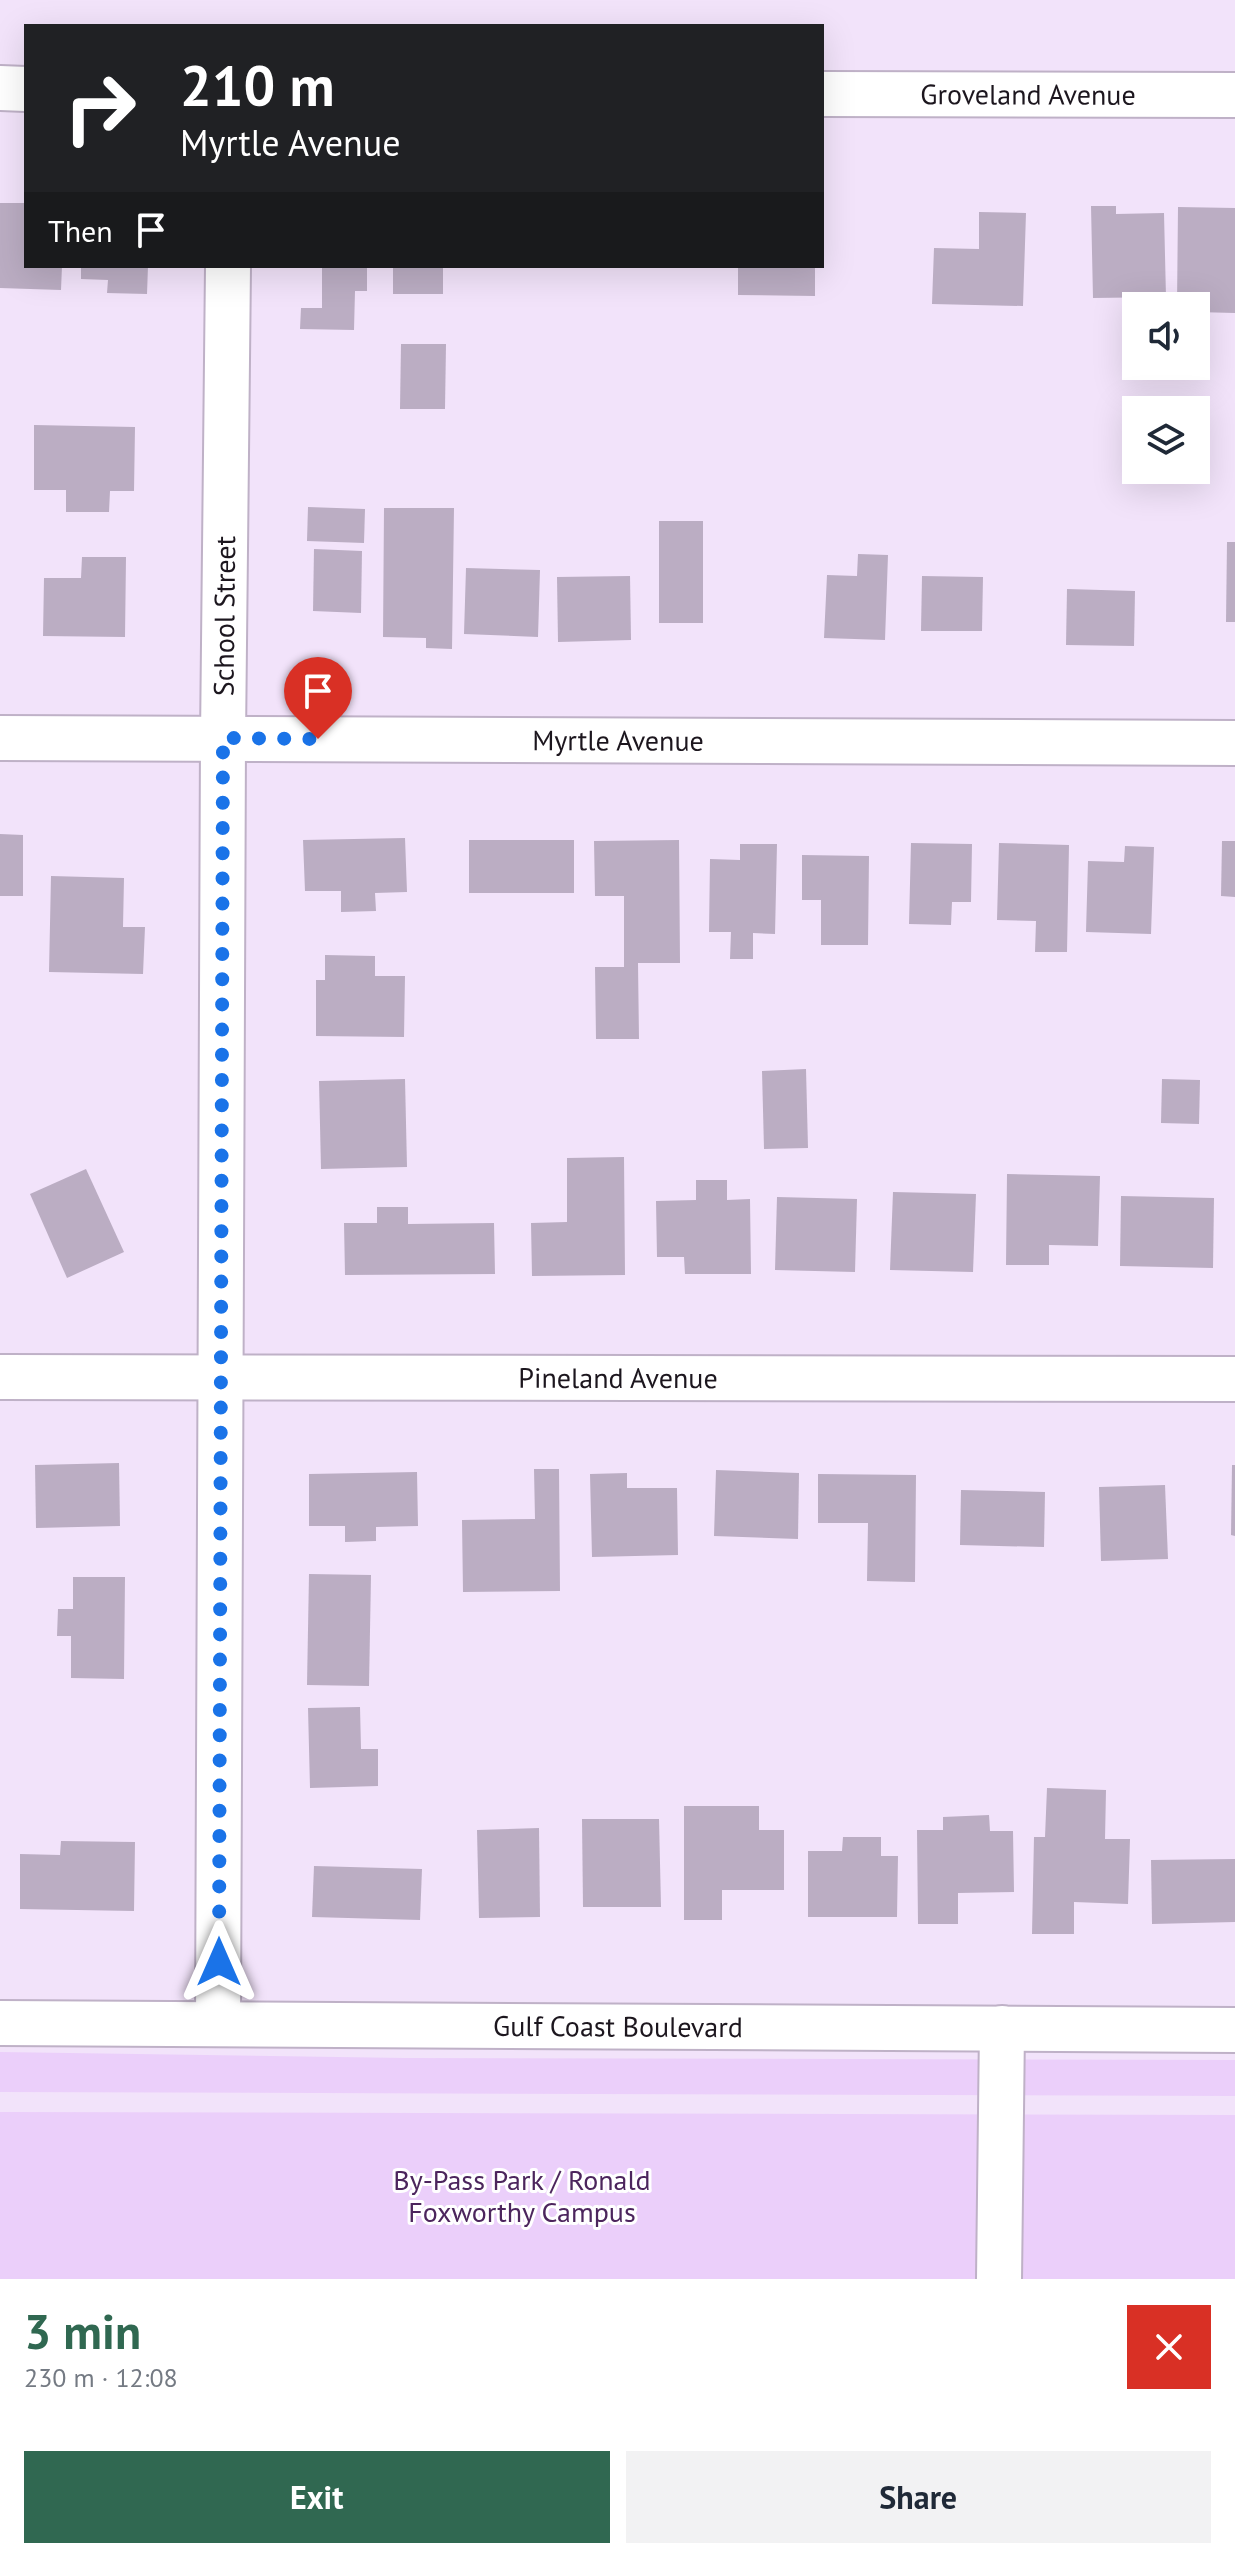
<!DOCTYPE html>
<meta charset="utf-8">
<style>
body{margin:0;font-family:"PT Sans",sans-serif;background:#f2f2f3;color:#1f2937;height:100vh;display:flex;flex-direction:column;font-size:30px;white-space:nowrap}
*{box-sizing:border-box;margin:0}
p{font-size:26px;color:#747a83}
.icon{flex:none;width:44px;height:44px;fill:none;stroke:currentColor;stroke-width:2;stroke-linecap:round;stroke-linejoin:round}
.map{position:relative;height:2279px;overflow:hidden}
.side{display:flex;flex-direction:column;background:#fff;flex:1}
.side>*{flex:none}
.guide{position:absolute;left:24px;top:24px;width:800px;height:244px;border-radius:0px;box-shadow:0 8px 32px #0002;background:#202124;color:#fff;overflow:hidden}
.tools{position:absolute;left:1122px;top:292px;display:grid;gap:16px}
.tools a{display:grid;place-items:center;width:88px;height:88px;border-radius:0px;background:#fff;box-shadow:0 8px 32px #0002;font-size:40px}
.pin{position:absolute;display:grid;place-items:center;width:68px;height:68px;color:#fff;margin:-82px -34px;border-radius:50% 50% 50% 0;rotate:-45deg;box-shadow:0 0 8px #0007}
.pin .icon{rotate:45deg}
.me{position:absolute;width:88px;margin:-44px;rotate:0deg;stroke-linejoin:round;filter:drop-shadow(0 0 6px #0008)}
.turn{display:flex;align-items:center;gap:28px;height:168px;padding:0 24px;font-size:36px}
.turn .icon{width:104px;height:104px;stroke-width:2.5}
.turn b{display:block;font-size:56px;line-height:68px}
.then{display:flex;align-items:center;height:76px;padding:0 24px;background:#0003;gap:16px;font-size:30px}
.round{display:grid;place-items:center;flex:none;width:84px;height:84px;border-radius:0px;background:#f2f2f3}
.summary{display:flex;align-items:center;justify-content:space-between;height:136px;padding:0 24px}
h1{font-size:48px;font-weight:700;line-height:60px;color:#306851}
.primary-button{display:flex;gap:16px;margin-top:auto;padding:16px 24px}
.primary-button a{flex:1;height:92px;border-radius:0px;background:#306851;color:#fff;font-size:32px;font-weight:700;line-height:92px;text-align:center}
.primary-button a+a{background:#f2f2f3;color:#1f2937}
.map>svg:first-child{display:block}
</style>
<div class="map">
<svg width="1235" height="2279" viewBox="0 0 1235 2279">
<rect width="100%" height="100%" fill="#f2e3fa"/>
<g fill="#ebcffa">
<path d="M 0,2052 L 405,2058 L 1235,2060 L 1235,2096 L 0,2092 Z"/>
<path d="M 0,2112 L 1235,2115 L 1235,2279 L 0,2279 Z"/>
</g>
<g fill="#bbadc3">
<path d="M 0,203 L 26,203 L 26,266 L 62,266 L 61,290 L 0,288 Z"/>
<path d="M 1091,206 L 1116,206 L 1116,214 L 1164,213 L 1166,297 L 1093,298 Z"/>
<path d="M 1178,207 L 1235,208 L 1235,313 L 1196,312 L 1196,306 L 1177,306 Z"/>
<path d="M 979,212 L 1026,213 L 1023,306 L 932,304 L 934,248 L 979,249 Z"/>
<path d="M 81,266 L 148,266 L 147,294 L 107,293 L 108,280 L 81,279 Z"/>
<path d="M 322,266 L 367,266 L 367,291 L 355,291 L 354,330 L 300,329 L 301,308 L 322,308 Z"/>
<rect x="393" y="266" width="50" height="28"/>
<path d="M 738,266 L 815,266 L 815,296 L 738,295 Z"/>
<path d="M 401,344 L 446,344 L 445,409 L 400,409 Z"/>
<path d="M 34,425 L 135,427 L 134,491 L 110,491 L 109,512 L 66,512 L 66,490 L 34,490 Z"/>
<path d="M 308,507 L 365,509 L 364,543 L 307,541 Z"/>
<path d="M 384,508 L 454,508 L 452,649 L 426,648 L 426,638 L 383,637 Z"/>
<rect x="659" y="521" width="44" height="102"/>
<path d="M 1227,542 L 1235,542 L 1235,622 L 1226,622 Z"/>
<path d="M 314,549 L 362,551 L 361,613 L 313,611 Z"/>
<path d="M 858,554 L 888,555 L 885,640 L 824,638 L 827,575 L 857,576 Z"/>
<path d="M 82,557 L 126,557 L 125,637 L 43,636 L 44,578 L 81,578 Z"/>
<path d="M 466,568 L 540,570 L 538,637 L 464,634 Z"/>
<path d="M 630,576 L 631,640 L 558,642 L 557,577 Z"/>
<path d="M 922,576 L 983,577 L 982,631 L 921,631 Z"/>
<path d="M 1067,589 L 1135,591 L 1134,646 L 1066,645 Z"/>
<path d="M 0,834 L 23,835 L 23,896 L 0,896 Z"/>
<path d="M 405,838 L 407,892 L 375,893 L 376,911 L 341,912 L 341,891 L 305,891 L 303,840 Z"/>
<rect x="469" y="840" width="105" height="53"/>
<path d="M 679,840 L 680,963 L 638,963 L 639,1039 L 596,1039 L 595,967 L 624,967 L 624,896 L 595,896 L 594,841 Z"/>
<path d="M 1222,841 L 1235,841 L 1235,897 L 1221,896 Z"/>
<path d="M 911,843 L 972,844 L 971,902 L 952,902 L 951,925 L 909,924 Z"/>
<path d="M 999,843 L 1069,845 L 1067,952 L 1035,952 L 1036,921 L 997,920 Z"/>
<path d="M 740,844 L 777,844 L 775,934 L 753,933 L 753,959 L 730,959 L 731,932 L 709,932 L 710,859 L 740,860 Z"/>
<path d="M 1125,846 L 1154,847 L 1151,934 L 1086,932 L 1088,861 L 1124,862 Z"/>
<path d="M 802,855 L 869,856 L 868,945 L 821,945 L 821,900 L 802,900 Z"/>
<path d="M 51,876 L 124,878 L 123,927 L 145,927 L 143,974 L 49,972 Z"/>
<path d="M 325,955 L 375,956 L 375,976 L 405,976 L 404,1037 L 316,1036 L 316,980 L 325,980 Z"/>
<path d="M 806,1069 L 808,1148 L 764,1149 L 762,1071 Z"/>
<path d="M 405,1079 L 407,1167 L 321,1169 L 319,1081 Z"/>
<path d="M 1162,1079 L 1200,1080 L 1199,1124 L 1161,1123 Z"/>
<path d="M 624,1157 L 625,1275 L 532,1276 L 531,1223 L 567,1222 L 567,1158 Z"/>
<path d="M 86,1169 L 124,1252 L 67,1278 L 30,1194 Z"/>
<path d="M 1007,1174 L 1100,1176 L 1098,1246 L 1049,1245 L 1049,1265 L 1006,1265 Z"/>
<path d="M 696,1180 L 727,1180 L 727,1200 L 750,1199 L 751,1274 L 685,1274 L 684,1257 L 657,1257 L 656,1201 L 696,1200 Z"/>
<path d="M 893,1192 L 976,1194 L 973,1272 L 890,1270 Z"/>
<path d="M 1121,1196 L 1214,1198 L 1213,1268 L 1120,1266 Z"/>
<path d="M 777,1197 L 857,1199 L 855,1272 L 775,1270 Z"/>
<path d="M 377,1207 L 408,1207 L 408,1224 L 494,1223 L 495,1274 L 345,1275 L 344,1223 L 377,1223 Z"/>
<path d="M 119,1463 L 120,1526 L 36,1528 L 35,1465 Z"/>
<path d="M 1232,1465 L 1235,1465 L 1235,1536 L 1231,1535 Z"/>
<path d="M 534,1469 L 559,1469 L 560,1591 L 463,1592 L 462,1520 L 535,1519 Z"/>
<path d="M 716,1470 L 799,1473 L 798,1539 L 714,1536 Z"/>
<path d="M 417,1472 L 418,1526 L 376,1527 L 376,1541 L 345,1542 L 345,1526 L 309,1526 L 309,1474 Z"/>
<path d="M 627,1473 L 627,1488 L 677,1488 L 678,1555 L 592,1557 L 590,1474 Z"/>
<path d="M 818,1474 L 916,1475 L 915,1582 L 867,1581 L 868,1523 L 818,1523 Z"/>
<path d="M 1165,1485 L 1168,1559 L 1101,1561 L 1099,1487 Z"/>
<path d="M 961,1490 L 1045,1492 L 1044,1547 L 960,1545 Z"/>
<path d="M 309,1574 L 371,1575 L 369,1686 L 307,1685 Z"/>
<path d="M 73,1577 L 125,1577 L 124,1679 L 71,1678 L 71,1636 L 57,1636 L 58,1609 L 73,1609 Z"/>
<path d="M 360,1707 L 361,1749 L 378,1749 L 378,1786 L 310,1788 L 308,1708 Z"/>
<path d="M 1047,1788 L 1106,1790 L 1105,1839 L 1130,1839 L 1128,1904 L 1074,1902 L 1074,1934 L 1032,1934 L 1034,1837 L 1045,1837 Z"/>
<path d="M 684,1806 L 759,1806 L 759,1830 L 784,1830 L 784,1890 L 722,1890 L 722,1920 L 684,1920 Z"/>
<path d="M 989,1815 L 990,1831 L 1013,1831 L 1014,1892 L 958,1893 L 958,1924 L 918,1924 L 917,1830 L 943,1830 L 943,1817 Z"/>
<path d="M 582,1819 L 659,1819 L 661,1907 L 583,1907 Z"/>
<path d="M 539,1828 L 540,1917 L 479,1918 L 477,1830 Z"/>
<path d="M 843,1837 L 881,1837 L 881,1856 L 898,1856 L 897,1917 L 808,1917 L 808,1851 L 842,1851 Z"/>
<path d="M 61,1841 L 135,1842 L 134,1911 L 20,1909 L 20,1854 L 60,1855 Z"/>
<path d="M 1235,1859 L 1235,1922 L 1152,1924 L 1151,1860 Z"/>
<path d="M 314,1866 L 422,1869 L 420,1920 L 312,1917 Z"/>
</g>
<g fill="none" stroke-linecap="round" stroke-linejoin="round">
<defs>
<g id="minor">
<path d="M 0,88 L 26,89"/>
<path id="s1" d="M 822,94 L 1235,95"/>
<path id="s2" d="M 0,738 L 1235,743"/>
<path id="s3" d="M 0,1377 L 1235,1379"/>
<path id="s4" d="M 0,2023 L 1235,2030"/>
<path id="s5" d="M 218,2024 L 223,738 L 228,266"/>
<path d="M 999,2279 L 1002,2028"/>
</g>
</defs>
<use href="#minor" stroke="#bfb1c7" stroke-width="48"/>
<use href="#minor" stroke="#fff" stroke-width="44"/>
</g>
<g fill="none" stroke-linecap="round" stroke-linejoin="round">
<path stroke="#1a73e8" stroke-width="14" stroke-dasharray="0 25.2" d="M 219,1962 L 223,738 L 318,739"/>
</g>
<g text-anchor="middle" stroke-width="6" stroke-linejoin="round" paint-order="stroke">
<g font-size="28" fill="#1c161e" stroke="#fff">
<text dy="10" stroke="none"><textPath href="#s1" startOffset="206">Groveland Avenue</textPath></text>
<text dy="10" stroke="none"><textPath href="#s5" startOffset="1408">School Street</textPath></text>
<text dy="10" stroke="none"><textPath href="#s2" startOffset="618">Myrtle Avenue</textPath></text>
<text dy="10" stroke="none"><textPath href="#s3" startOffset="618">Pineland Avenue</textPath></text>
<text dy="10" stroke="none"><textPath href="#s4" startOffset="618">Gulf Coast Boulevard</textPath></text>
</g>
<g font-size="28" fill="#4c255d" stroke="#fff">
<text x="522" y="2190">By-Pass Park / Ronald<tspan x="522" dy="32">Foxworthy Campus</tspan></text>
</g>
</g>
</svg>
<div class="tools">
<a><svg class="icon" aria-label="sound" viewBox="0 0 24 24"><path d="M4 9h4l5-4v14l-5-4H4zM17 9q2 3 0 6"/></svg></a>
<a><svg class="icon" aria-label="layers" viewBox="0 0 24 24"><path d="M12 4l9 5-9 5-9-5zM3 14l9 5 9-5"/></svg></a>
</div>
<div class="pin" style="left:318px;top:739px;background:#d93025"><svg class="icon" aria-label="arrive" viewBox="0 0 24 24"><path d="M6 21V4h12l-3 4 3 4H6"/></svg></div>
<svg class="me" style="left:219px;top:1962px" viewBox="-20 -20 40 40"><path d="M0-17L14 15 0 8-14 15z" fill="#1a73e8" stroke="#fff" stroke-width="4"/></svg>
<div class="guide">
<div class="turn"><svg class="icon" aria-label="right" viewBox="0 0 24 24"><path d="M7 20v-9h11M14 6l5 5-5 5"/></svg><div><b>210 m</b>Myrtle Avenue</div></div>
<div class="then">Then<svg class="icon" aria-label="arrive" viewBox="0 0 24 24"><path d="M6 21V4h12l-3 4 3 4H6"/></svg></div>
</div>
</div>
<section class="side">
<div class="summary"><div><h1>3 min</h1><p>230 m · 12:08</p></div><a class="round" style="background:#d93025;color:#fff"><svg class="icon" aria-label="close" viewBox="0 0 24 24"><path d="M6 6l12 12M18 6L6 18"/></svg></a></div>
<div class="primary-button"><a>Exit</a><a>Share</a></div>
</section>
